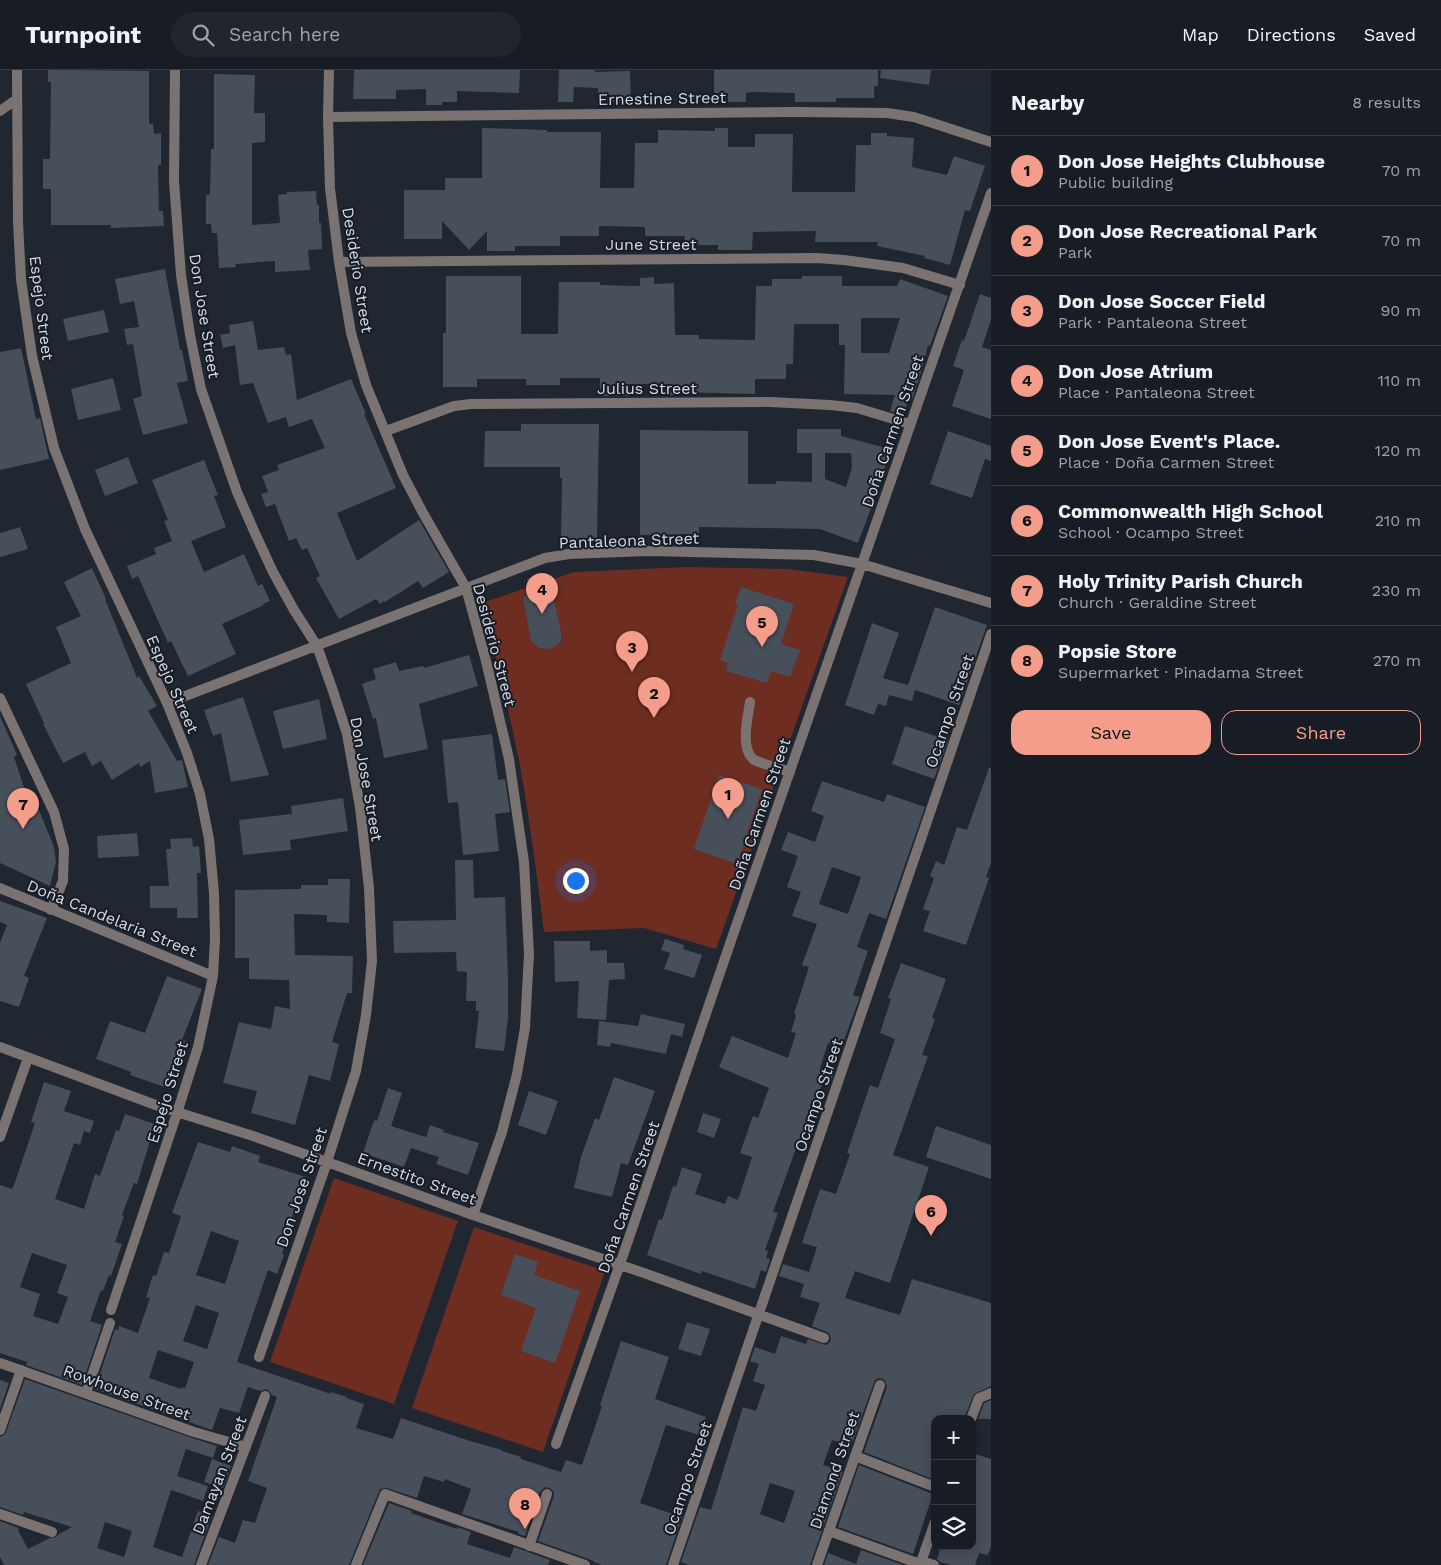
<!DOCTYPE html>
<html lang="en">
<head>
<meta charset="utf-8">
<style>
  body { margin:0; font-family:"Work Sans",sans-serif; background:#21262d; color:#f1f3f6 }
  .controls { position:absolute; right:15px; bottom:15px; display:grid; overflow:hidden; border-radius:10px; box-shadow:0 2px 12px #0003 }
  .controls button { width:45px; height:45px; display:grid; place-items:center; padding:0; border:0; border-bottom:1px solid #363b42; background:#181d25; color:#f1f3f6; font:25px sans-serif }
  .you { position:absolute; left:575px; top:810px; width:18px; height:18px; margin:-12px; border:4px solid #fff; border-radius:50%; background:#1a73e8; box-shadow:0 0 0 8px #1a73e833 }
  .badge { display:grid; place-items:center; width:32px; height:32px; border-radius:50%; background:#f49d8b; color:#111; font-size:16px; font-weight:700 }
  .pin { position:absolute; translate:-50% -41px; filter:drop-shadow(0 1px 2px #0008) }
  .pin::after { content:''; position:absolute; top:26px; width:18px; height:15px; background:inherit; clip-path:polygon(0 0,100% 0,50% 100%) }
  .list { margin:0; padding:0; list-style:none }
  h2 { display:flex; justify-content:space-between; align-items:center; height:65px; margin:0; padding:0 20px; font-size:21px }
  h2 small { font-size:16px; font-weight:400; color:#9fa2a7 }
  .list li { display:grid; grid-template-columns:32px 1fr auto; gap:15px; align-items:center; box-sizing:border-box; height:70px; padding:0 20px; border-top:1px solid #363b42 }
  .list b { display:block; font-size:19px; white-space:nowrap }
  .list p { margin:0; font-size:16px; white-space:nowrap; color:#9fa2a7 }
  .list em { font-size:16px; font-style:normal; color:#9fa2a7 }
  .actions { display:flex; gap:10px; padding:15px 20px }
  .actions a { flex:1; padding:11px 0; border:1px solid #f49d8b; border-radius:15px; text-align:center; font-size:18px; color:#f49d8b }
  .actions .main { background:#f49d8b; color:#111 }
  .icon { flex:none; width:28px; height:28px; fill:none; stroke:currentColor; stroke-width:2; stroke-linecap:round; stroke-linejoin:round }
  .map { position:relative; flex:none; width:991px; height:1495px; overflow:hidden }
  header { display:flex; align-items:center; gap:30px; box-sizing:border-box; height:70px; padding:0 25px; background:#181d25; border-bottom:1px solid #363b42 }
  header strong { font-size:24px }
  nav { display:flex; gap:28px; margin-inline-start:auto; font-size:18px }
  .search { width:350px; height:45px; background:#21262d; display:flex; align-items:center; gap:12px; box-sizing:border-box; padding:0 18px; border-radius:28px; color:#9fa2a7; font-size:19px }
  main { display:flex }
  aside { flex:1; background:#181d25 }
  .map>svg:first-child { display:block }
</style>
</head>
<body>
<header>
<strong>Turnpoint</strong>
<div class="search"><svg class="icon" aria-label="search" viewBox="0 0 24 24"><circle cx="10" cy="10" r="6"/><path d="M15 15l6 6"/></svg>Search here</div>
<nav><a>Map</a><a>Directions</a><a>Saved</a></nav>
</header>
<main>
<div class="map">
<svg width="991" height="1495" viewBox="0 0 991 1495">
  <rect width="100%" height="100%" fill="#202731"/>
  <!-- green -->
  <path fill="#6e2d21" d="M687,497L788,499L848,507L716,879L644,858L544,862C537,807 530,751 520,696C509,641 496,587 482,533L574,502Z
    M334,1108L458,1151L394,1334L270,1292Z
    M474,1157L605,1201L543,1382L412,1338Z"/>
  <!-- building -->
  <path fill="#474f5a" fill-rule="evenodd" d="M48,0L149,1V54H153L154,64L161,63V95H158L159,141H163L164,156L111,158V155H51V119H43V89H50L51,12H48Z
    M354,0H520L519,23L457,21V32H442V35H426V19L396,20V29H353Z
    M559,0H595V2L630,1L631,32L598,31V18L574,17L573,32H558Z
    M714,0H878V16H874V28H836V32H795V23L752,22L746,23V32H728V23H714Z
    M881,0H931L929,15L880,8Z
    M214,4L255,5L254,43H265V72L252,73V155L280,153L278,125L287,124V122L316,121L317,135H319V153H321L322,179L308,180L310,200L275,202V191L235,194L236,197L219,198L217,163H212L211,154H206V125L210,124L211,79H214Z
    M482,58L547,60V62H601L600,118H634L635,73H658V60L715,61V58H728V77H755V64H793L792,122H855L856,75H871V63H887V66L914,68L912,97L947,105L954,86L985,96L970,141L965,140L950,195L924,188L925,186L877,176L878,172H815L816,161L753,162L752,180H718V175H684L685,166H645V157L599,156V166H560V176H515V181H487V161L469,180L442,151V169H404V120H445V108H482Z
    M165,199L180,280H182L188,311L177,313L188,353L143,365L133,329L142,326L133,274L127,275L124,259L139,257L134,231L120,234L115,209Z
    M446,206H521V264H558L559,212H600V215L640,216V208L654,207V214L674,213L675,265H699V269L755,270L756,216H772V209H802V206H842V216H897L900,209L948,226L930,276L928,275L922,299L912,330L909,329L903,345L890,341L895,325L844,324L845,275H839V254H794L793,294H786V309H755V324L677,322V325H665V314H629V326H600V308H560V315H526V309H477V317H443V263H446ZM861,248H900L889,283H861Z
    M980,224L991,228V250L982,277L991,280V349L952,336L964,300L953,296L962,270L964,271Z
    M104,240L109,262L68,271L63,249Z
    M253,251L258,280L284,277L286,285L291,284L297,330L351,309L366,344H364L396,418L337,443L357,491L419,450L449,502L423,518L418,511L385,532L384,531L380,534L376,529L339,549L316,508L320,506L307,478L302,480L296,468L289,471L275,434L266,437L261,424L268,422L262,406L279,400L277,395L325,378L312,349L289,357L286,347L268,353L253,313L240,315L235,275L223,278L220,265L230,263L229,255Z
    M21,278L36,349L40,348L49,389L0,400V282Z
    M113,308L121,340L78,350L71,319Z
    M521,354H599L597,469H561L562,408H560V397H484L485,361H521Z
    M797,359H841V366L890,379L878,422H877L858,473L820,459L699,457V464L640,465V360L748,361V414H776V411L812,412V383H797ZM825,383H851L852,397L846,417L825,409Z
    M948,361L991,376V391L985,389L972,428L930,414Z
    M128,387L138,413L105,426L95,400Z
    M204,390L218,425L214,426L226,457L191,471L204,502L244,484L258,516L262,514L270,531L263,534L264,535L222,554L236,584L188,606L171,571L168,573L138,506L132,509L127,496L156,484L154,478L172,471L164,451L168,450L152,410Z
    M20,457L28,479L0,487V463Z
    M92,498L106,529H105L137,608L139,606L157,636L148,641L177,691L182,690L188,717L155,723L150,691L140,697L139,693L112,710L101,691L92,696L85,682L63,693L43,654L44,653L26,614L71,593L56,557L81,546L64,512Z
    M540,505L543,522L552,520L561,562V572L551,579L539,578L531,571L523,527L531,524L527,509Z
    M741,517L794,534L781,574L800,580L790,607L771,601L767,613L726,601L728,593L720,590L738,535L735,534Z
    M935,537L987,555L959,635L915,620L912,631L889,625L886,636L878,634L874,645L845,635L872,553L899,563L883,608L908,615Z
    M469,585L478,616L419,634L428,679L384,688L376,648L373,649L362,614L376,609L373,599L396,592L399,601L423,596L424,598Z
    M243,627L269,705L231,712L221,663L213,666L204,640Z
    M319,629L327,669L283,679L273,641Z
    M0,646L17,685L14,687L29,732L35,730L54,777L56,792L50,816L0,793Z
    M905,656L948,670L934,709L892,694Z
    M492,664L498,710L505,709L510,742L495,744L499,781L463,785L458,732L448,733L442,670Z
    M989,698H991V793L986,807L989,808L966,875L923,861L930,841L923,839L934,808L930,806L936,791L944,795L957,757L967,760Z
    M719,705L762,719L737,794L694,779Z
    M822,711L884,732L887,724L925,737L886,849L869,843L857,877L868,881L853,925L860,927L841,978L828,973L820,998L834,1002L829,1016L822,1014L804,1062H802L773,1142L778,1143L765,1180L768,1181L766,1188L770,1189L766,1202L761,1200L755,1219L702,1201L701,1204L647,1185L659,1149L662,1150L673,1116L676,1117L682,1097L702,1104L695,1124L725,1134L728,1126L738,1130L752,1087L740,1083L753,1046L758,1048L769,1018L719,997L732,966L788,988L796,963L791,962L796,945L794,944L809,897L802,895L817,854L792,846L801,822L787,817L798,786L781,780L788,762L815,772L824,746L811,741ZM832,797L861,807L848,844L819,834Z
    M343,728L348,761L290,770L291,780L243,785L239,750L292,744L291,736Z
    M137,763L139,786L98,788L97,766Z
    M192,768L193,777L199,776L201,803H197L198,848H177V838H150V816H169L166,779H171L170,769Z
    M455,790H473L474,828L505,827L508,909V948L504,981L475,978L479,941H476V931H466L467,902L457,901L456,882L394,883L393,851L456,850Z
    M328,809H350L349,853L327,852V845L294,844L295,885L353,886L352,923H347L332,972L339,974L330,1011L309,1005L295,1055L251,1043L257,1021L223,1013L239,952L271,959L275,936L290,939L289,910L249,909V888H235V820L301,819V815H328Z
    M0,831L47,848L24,906L29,908L19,937L0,931V873L7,855L0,852Z
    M665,869L684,875L683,879L702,885L694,908L664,899L670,883L661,880Z
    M554,871H590V881L607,880V893H624L625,909L609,910L606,950L577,948L579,911L555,912Z
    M901,893L946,909L932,948L935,949L922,985L928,986L893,1085L929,1097L890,1213L855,1201L845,1228L900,1245L912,1209L991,1233V1316L974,1324L964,1349H935V1366L930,1379L935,1381V1410L864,1382L887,1317L885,1311L883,1309L879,1308L875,1310L851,1376L832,1370L823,1395L843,1401L810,1495H689L681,1492L700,1437L711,1440L743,1337L756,1341L765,1315L753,1311L759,1294L750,1291L755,1277L775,1284L781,1266L806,1274L808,1269L825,1275L828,1274L831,1270L829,1263L812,1256L820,1233L800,1227L804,1214L779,1206L783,1194L809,1202L817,1177L802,1173L820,1119L836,1124L850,1084L847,1083L870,1015L878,1018L895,969L880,963L891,929L888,928ZM770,1413L795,1421L784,1453L760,1444Z
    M167,906L202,919L182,970L186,971L170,1019L130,1005L131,1002L96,989L110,951L145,963Z
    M641,944L685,954L682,967L671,964L666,984L611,973L610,977L597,975L599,951L638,956Z
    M614,1007L655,1021L628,1095L621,1093L612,1127L574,1118L581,1087L595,1048L599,1050Z
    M44,1012L71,1021L64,1041L94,1051L90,1063L84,1061L80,1075L74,1073L55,1129L84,1139L95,1104L100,1106L116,1060L119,1061L125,1044L155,1054L137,1114L134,1113L122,1145L124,1146L115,1172L122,1174L111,1206L109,1205L103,1221L101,1220L90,1251L102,1255L82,1315L26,1295L27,1292L0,1283V1115L12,1119L14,1115L35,1053L31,1052ZM32,1183L67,1195L57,1223L68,1227L58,1254L33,1246L40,1224L20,1217Z
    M388,1018L402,1023L391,1056L426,1067L430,1055L444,1060L443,1062L479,1073L468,1105L436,1094L439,1087L411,1078L404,1097L363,1083L374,1050L377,1051Z
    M529,1021L558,1031L546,1065L518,1055Z
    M703,1043L721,1049L714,1068L697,1062Z
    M936,1056L991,1075V1109L926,1087Z
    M198,1072L230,1082L232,1076L260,1086L258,1092L306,1107L292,1147H294L282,1184L284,1185L277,1204L268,1200L237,1292L331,1324V1322L347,1327L346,1328L364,1334L356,1358L393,1369L401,1348L470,1371L502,1380V1381L521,1387V1389L561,1402L566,1390L582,1395L602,1336L600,1335L621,1271L669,1287L655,1329L706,1347L699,1365L666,1355L640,1433L682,1447L666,1495H602L594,1492V1491L538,1471L554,1426V1422L550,1418L545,1417L540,1422L525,1466L518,1464L519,1462L462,1444L471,1419L445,1409L444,1412L424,1406L417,1428L387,1418L380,1419L349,1495H208L219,1467L235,1473L243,1450L255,1453L267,1418L248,1411L277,1327L272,1325L267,1319L260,1321L248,1317L239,1343L220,1338L212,1360L95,1319L115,1259L118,1260L119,1256L138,1263L150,1228L146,1227L153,1205L156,1206L164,1182L169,1183L181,1146L172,1143ZM211,1161L239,1171L225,1214L196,1205ZM196,1235L219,1243L207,1279L183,1271ZM158,1280L194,1292L185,1318L181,1317V1319L149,1308Z
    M515,1184L538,1192L534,1205L580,1221L555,1293L521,1281L536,1238L501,1225Z
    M687,1252L710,1259L701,1286L678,1279Z
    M25,1309L192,1368L217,1376L213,1388L186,1379L177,1406L208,1416L203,1431L171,1420L153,1477L182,1487L198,1441L212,1446L194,1495H4L0,1487V1451L19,1458L18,1460L28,1479L50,1468L56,1467L59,1464L72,1457L24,1442L23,1445L0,1437V1367L4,1365L6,1362ZM105,1452L132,1461L124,1487L97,1478Z
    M0,1310L9,1313L0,1339Z
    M991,1330V1349H978L984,1333Z
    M972,1383L991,1389V1476L988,1485L979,1483L975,1495H951L940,1492L937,1489L941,1476H972Z
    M212,1389L231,1396L223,1418L204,1412Z
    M859,1395L933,1424L913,1484L838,1457Z
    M389,1433L412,1441L411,1443L457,1459V1457L471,1462L467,1474L510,1488L514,1477L550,1490L548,1495H363Z
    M861,1480L903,1495H824L828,1483L856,1494Z"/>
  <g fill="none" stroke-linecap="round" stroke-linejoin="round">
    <!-- lane -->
    <path stroke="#7b7372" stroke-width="10" d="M750,632C748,646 740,678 753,689C758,693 782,699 790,702
      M0,1360L21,1300
      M855,1386L935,1417
      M0,1444L52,1462
      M829,1461L920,1494
      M921,1491L934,1495"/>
    <!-- street -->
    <path stroke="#7b7372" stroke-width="10" d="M17,0L18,152L21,209L32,286L54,378L85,459L167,633L187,683L200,724L209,769L214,823L215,869L213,906L198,977L177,1043L111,1240
      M175,0L174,111L181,205L190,265L201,319L237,422L254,461L273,502L294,540L317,576L333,621L347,664L360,737L369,818L372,891L366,945L356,1001L327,1092L259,1287
      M329,0L328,47L330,118L339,192L351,263L366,315L403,405L423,443L466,518L486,591L509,689L524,792L529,884L525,958L517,1004L502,1062L473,1145
      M0,41L17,29
      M328,47L797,42L887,43L914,47L991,72
      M339,192L817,188L844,190L903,198L960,215
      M386,361L454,336L471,334L770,332L830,335L857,338L910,354
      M0,628L54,742L64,779L63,811L51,840
      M167,633L545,488L569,484L649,481L814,485L862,494L991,533
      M0,818L213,906
      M0,977L161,1037L253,1066L341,1097L473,1145L644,1203L824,1268
      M0,1067L28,988
      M0,1293L194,1362L246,1377
      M86,1323L110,1253
      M971,1349L979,1328L991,1323
      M556,1374L620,1194L734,862L991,123
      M529,1476L547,1424
      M201,1495L265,1326
      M356,1495L385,1424L585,1495
      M673,1495L991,564
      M817,1495L880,1315
      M920,1495L935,1452"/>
  </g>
  <g text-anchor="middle" stroke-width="4" stroke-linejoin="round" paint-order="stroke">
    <!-- street labels -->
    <g font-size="16" fill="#d6dbe2" stroke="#171d27">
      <text transform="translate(662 28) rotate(-1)" y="6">Ernestine Street</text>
      <text x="651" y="180">June Street</text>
      <text transform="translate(358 200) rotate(81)" y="6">Desiderio Street</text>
      <text transform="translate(42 238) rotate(83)" y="6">Espejo Street</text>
      <text transform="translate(205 246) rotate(81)" y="6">Don Jose Street</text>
      <text x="647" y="324">Julius Street</text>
      <text transform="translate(892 361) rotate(-71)" y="6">Doña Carmen Street</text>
      <text transform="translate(629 470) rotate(-2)" y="6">Pantaleona Street</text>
      <text transform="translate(495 575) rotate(75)" y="6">Desiderio Street</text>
      <text transform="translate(173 614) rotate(66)" y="6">Espejo Street</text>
      <text transform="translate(949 641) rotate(-71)" y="6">Ocampo Street</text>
      <text transform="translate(367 709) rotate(80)" y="6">Don Jose Street</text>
      <text transform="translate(759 744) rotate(-71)" y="6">Doña Carmen Street</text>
      <text transform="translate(112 848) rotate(22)" y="6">Doña Candelaria Street</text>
      <text transform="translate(167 1022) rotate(-73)" y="6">Espejo Street</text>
      <text transform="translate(818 1025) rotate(-71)" y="6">Ocampo Street</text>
      <text transform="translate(417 1108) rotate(20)" y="6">Ernestito Street</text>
      <text transform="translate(301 1117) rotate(-71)" y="6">Don Jose Street</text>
      <text transform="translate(628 1127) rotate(-71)" y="6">Doña Carmen Street</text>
      <text transform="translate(127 1322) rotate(20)" y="6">Rowhouse Street</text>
      <text transform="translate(834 1400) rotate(-71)" y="6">Diamond Street</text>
      <text transform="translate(219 1405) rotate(-69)" y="6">Damayan Street</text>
      <text transform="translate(687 1408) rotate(-71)" y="6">Ocampo Street</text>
    </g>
  </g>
</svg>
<div class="controls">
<button>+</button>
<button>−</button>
<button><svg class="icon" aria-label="layers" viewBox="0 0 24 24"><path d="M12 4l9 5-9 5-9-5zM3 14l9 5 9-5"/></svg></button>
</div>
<div class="you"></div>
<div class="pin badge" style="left:728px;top:749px">1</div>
<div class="pin badge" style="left:654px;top:648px">2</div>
<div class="pin badge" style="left:632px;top:602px">3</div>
<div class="pin badge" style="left:542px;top:544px">4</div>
<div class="pin badge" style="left:762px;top:577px">5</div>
<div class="pin badge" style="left:931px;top:1166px">6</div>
<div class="pin badge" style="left:23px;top:759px">7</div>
<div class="pin badge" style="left:525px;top:1459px">8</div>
</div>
<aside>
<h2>Nearby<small>8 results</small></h2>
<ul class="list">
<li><span class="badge">1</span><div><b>Don Jose Heights Clubhouse</b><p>Public building</p></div><em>70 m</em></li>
<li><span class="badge">2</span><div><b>Don Jose Recreational Park</b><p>Park</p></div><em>70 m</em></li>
<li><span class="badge">3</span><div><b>Don Jose Soccer Field</b><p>Park · Pantaleona Street</p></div><em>90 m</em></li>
<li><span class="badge">4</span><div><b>Don Jose Atrium</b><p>Place · Pantaleona Street</p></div><em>110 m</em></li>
<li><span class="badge">5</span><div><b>Don Jose Event's Place.</b><p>Place · Doña Carmen Street</p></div><em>120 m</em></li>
<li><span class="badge">6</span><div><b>Commonwealth High School</b><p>School · Ocampo Street</p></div><em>210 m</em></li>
<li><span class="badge">7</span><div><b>Holy Trinity Parish Church</b><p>Church · Geraldine Street</p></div><em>230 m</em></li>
<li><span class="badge">8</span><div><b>Popsie Store</b><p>Supermarket · Pinadama Street</p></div><em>270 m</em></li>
</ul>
<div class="actions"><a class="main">Save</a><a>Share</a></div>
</aside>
</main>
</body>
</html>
